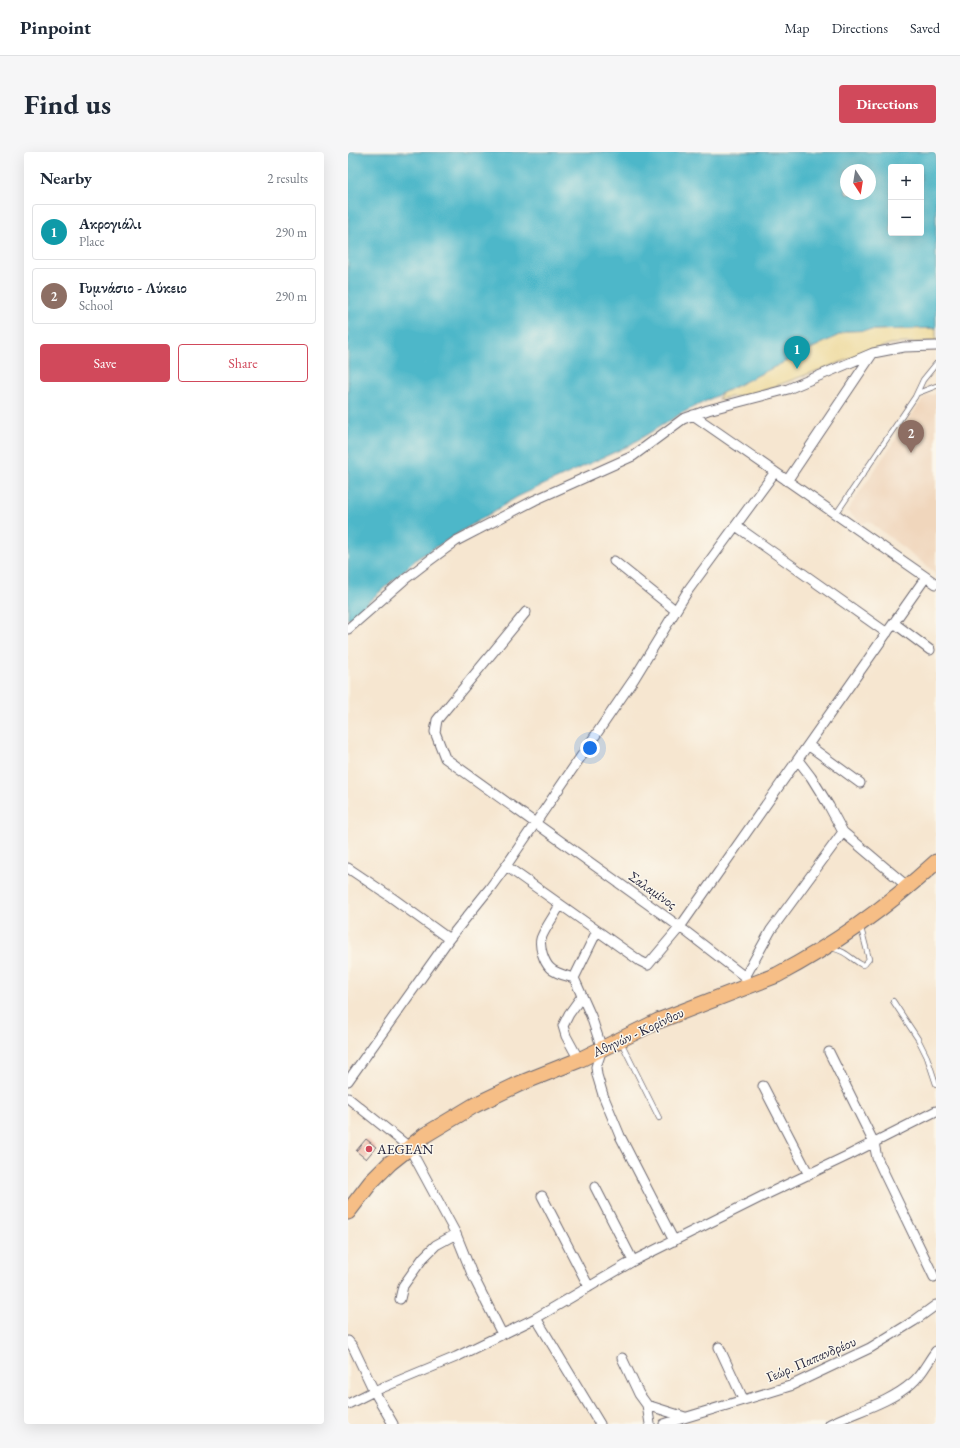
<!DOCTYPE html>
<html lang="en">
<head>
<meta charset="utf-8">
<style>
  body { margin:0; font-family:"EB Garamond",serif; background:#f6f6f7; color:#1f2937 }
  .controls { position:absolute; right:12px; top:12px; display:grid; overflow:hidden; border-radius:4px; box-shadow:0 4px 16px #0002 }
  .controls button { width:36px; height:36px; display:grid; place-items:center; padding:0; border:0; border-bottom:1px solid #e0e1e3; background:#fff; color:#1f2937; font:20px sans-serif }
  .compass { position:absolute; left:492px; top:12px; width:36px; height:36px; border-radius:50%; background:#fff; box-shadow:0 4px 16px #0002; rotate:168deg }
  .you { position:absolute; left:242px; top:596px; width:14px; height:14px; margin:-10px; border:3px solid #fff; border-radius:50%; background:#1a73e8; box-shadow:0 0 0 6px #1a73e833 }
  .badge { display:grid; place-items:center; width:26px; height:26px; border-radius:50%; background:#d1495b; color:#fff; font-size:13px; font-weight:700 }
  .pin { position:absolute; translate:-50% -33px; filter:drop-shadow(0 1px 2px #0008) }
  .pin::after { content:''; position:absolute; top:21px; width:14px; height:12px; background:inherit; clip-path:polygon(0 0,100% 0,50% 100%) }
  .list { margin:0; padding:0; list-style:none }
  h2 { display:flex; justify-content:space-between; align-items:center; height:52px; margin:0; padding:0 16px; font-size:17px }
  h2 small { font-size:13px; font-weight:400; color:#747a83 }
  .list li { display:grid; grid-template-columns:26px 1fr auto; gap:12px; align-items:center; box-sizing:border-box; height:56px; margin:0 8px 8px; padding:0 8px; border:1px solid #e0e1e3; border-radius:4px }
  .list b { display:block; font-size:15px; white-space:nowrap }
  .list p { margin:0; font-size:13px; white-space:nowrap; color:#747a83 }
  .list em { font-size:13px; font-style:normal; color:#747a83 }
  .actions { display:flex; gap:8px; padding:12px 16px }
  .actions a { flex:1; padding:9px 0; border:1px solid #d1495b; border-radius:4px; text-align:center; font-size:14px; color:#d1495b }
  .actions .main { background:#d1495b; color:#fff }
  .map { position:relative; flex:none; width:588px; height:1272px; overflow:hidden; border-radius:4px }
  header { display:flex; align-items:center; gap:24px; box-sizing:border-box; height:56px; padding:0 20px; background:#fff; border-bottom:1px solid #e0e1e3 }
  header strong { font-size:19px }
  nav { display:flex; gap:22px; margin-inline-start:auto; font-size:14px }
  .intro { display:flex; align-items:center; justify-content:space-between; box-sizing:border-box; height:96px; padding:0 24px }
  h1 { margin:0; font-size:28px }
  .button { padding:10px 18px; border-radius:4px; background:#d1495b; color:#fff; font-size:14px; font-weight:700 }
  main { display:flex; gap:24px; padding:0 24px }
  aside { flex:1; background:#fff; border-radius:4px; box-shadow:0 4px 16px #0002 }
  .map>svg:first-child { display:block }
</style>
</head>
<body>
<header>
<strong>Pinpoint</strong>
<nav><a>Map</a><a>Directions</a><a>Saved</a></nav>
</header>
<div class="intro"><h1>Find us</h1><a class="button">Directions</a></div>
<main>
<aside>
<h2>Nearby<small>2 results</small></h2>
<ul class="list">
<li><span class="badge" style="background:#0f9aa8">1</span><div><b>Ακρογιάλι</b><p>Place</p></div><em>290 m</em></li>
<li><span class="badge" style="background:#8d6e63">2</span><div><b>Γυμνάσιο - Λύκειο</b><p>School</p></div><em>290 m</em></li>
</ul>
<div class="actions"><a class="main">Save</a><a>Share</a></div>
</aside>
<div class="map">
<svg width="588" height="1272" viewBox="0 0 588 1272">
  <rect width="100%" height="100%" fill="#fbf7ec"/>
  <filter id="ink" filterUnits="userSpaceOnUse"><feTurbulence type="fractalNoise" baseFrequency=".025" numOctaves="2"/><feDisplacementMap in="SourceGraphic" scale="8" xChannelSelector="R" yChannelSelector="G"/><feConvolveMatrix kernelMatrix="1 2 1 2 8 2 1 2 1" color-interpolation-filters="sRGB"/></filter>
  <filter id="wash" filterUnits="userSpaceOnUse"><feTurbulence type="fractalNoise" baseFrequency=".012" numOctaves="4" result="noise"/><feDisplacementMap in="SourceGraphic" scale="16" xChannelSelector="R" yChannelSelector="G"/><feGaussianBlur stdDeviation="0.9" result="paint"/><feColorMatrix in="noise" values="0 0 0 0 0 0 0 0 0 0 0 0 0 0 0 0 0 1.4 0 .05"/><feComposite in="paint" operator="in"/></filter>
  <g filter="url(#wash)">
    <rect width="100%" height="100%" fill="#f6e6d0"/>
    <!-- built -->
    <path fill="#f0d6bc" d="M588,242V421L521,369L514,372L499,359L577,244Z"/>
    <!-- sand -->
    <path fill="#eeda9e" stroke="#887e6c" d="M588,176V189L542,192L406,242L370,247L374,241L499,179Z"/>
    <!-- water -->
    <path fill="#4db7c9" stroke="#386c82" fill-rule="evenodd" d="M0,0H588V176L499,179L374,241L334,261L280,294L169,345L70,406L0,468ZM543,15H573V81H543ZM498,18H522V42H498Z"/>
    <g id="blocks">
      <!-- building -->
      <path fill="#eba895" d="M18,987L28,995L18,1007L8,999Z"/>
    </g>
  </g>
  <g filter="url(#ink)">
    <use href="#blocks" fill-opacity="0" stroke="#6c676f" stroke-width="1"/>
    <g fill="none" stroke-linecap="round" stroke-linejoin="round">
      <!-- service casing -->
      <g stroke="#6c676f" stroke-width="6">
        <path id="service" d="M570,241L588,234
          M488,362L567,245L575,228L588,212
          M483,796C498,799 502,806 514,813L517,812L521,807L513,776
          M545,849L570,887L579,905L588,932
          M273,890L311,966"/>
      </g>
      <!-- minor casing -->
      <g stroke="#6c676f" stroke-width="11">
        <path id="minor" d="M345,263L588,432
          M439,329L525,201
          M388,374L539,481
          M266,409L327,458
          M178,460L89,568L87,580L97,606L332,775L397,825L404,833
          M546,471L582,498
          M0,477L56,428L78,411L108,389L187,348L285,304L335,267L360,258L440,237L525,201L556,195L588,194
          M460,593L512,631
          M450,608L463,625L481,654L495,680L560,735
          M158,714L292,809L300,813L332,775L578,425
          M0,716L43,745L101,787
          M212,753C208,761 195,779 193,787C191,795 196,810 202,816C208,822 219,824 226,826
          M249,779L226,826L243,864L254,897L248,915L249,923L255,943L272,984L326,1089
          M397,825L423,778L495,680
          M481,900L526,991L529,1006L535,1019L586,1125
          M231,908L218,884L215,874L221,862L234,844
          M0,929L101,787L142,736L158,714L286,527L341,437L427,320
          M415,934L461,1023
          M0,946L61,995L108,1082L124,1122L154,1182
          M247,1035L285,1109
          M194,1044L241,1135
          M52,1147L55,1134L75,1106L88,1093L108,1082
          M188,1166L252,1272
          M0,1189L5,1195L26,1239L45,1272
          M371,1195L395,1247
          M274,1206L291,1242L299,1253L302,1272
          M0,1252L26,1239L108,1205L188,1166L285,1109L415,1044L499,1004L588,959
          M299,1253L337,1265
          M316,1272L442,1234L522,1196L566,1169L588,1153
          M482,1272C509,1259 541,1251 564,1231C574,1223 580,1209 588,1199"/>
      </g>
      <!-- primary casing -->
      <g stroke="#6c676f" stroke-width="17">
        <path id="primary" d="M0,1060L23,1030L42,1011L77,983L127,953L171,932L231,908L310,869L429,823C488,792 539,755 588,710"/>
      </g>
      <!-- service -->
      <use href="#service" stroke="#fff" stroke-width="4.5"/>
      <!-- minor -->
      <use href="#minor" stroke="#fff" stroke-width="9"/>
      <!-- primary -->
      <use href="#primary" stroke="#f6be86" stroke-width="15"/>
    </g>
  </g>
  <!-- markers -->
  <circle fill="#d1495b" stroke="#fbf7ec" stroke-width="1.5" cx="21" cy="997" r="4"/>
  <g text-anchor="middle" stroke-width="3" stroke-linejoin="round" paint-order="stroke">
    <!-- street labels -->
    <g font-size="14" fill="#22223b" stroke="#fbf7ec">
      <text transform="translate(305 738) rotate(35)" y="5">Σαλαμίνος</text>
      <text transform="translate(290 880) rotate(-25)" y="5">Αθηνών - Κορίνθου</text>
      <text transform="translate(463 1207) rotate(-23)" y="5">Γεώρ. Παπανδρέου</text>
    </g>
    <!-- poi labels -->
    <g font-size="14" fill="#22223b" stroke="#fbf7ec" text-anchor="start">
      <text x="29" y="1002">AEGEAN</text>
    </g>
  </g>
</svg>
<div class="controls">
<button>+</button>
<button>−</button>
</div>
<svg class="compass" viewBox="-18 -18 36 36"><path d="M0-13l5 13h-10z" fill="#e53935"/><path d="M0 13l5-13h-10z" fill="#747a83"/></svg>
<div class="you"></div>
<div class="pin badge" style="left:449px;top:217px;background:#0f9aa8">1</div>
<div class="pin badge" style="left:563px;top:301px;background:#8d6e63">2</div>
</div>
</main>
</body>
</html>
